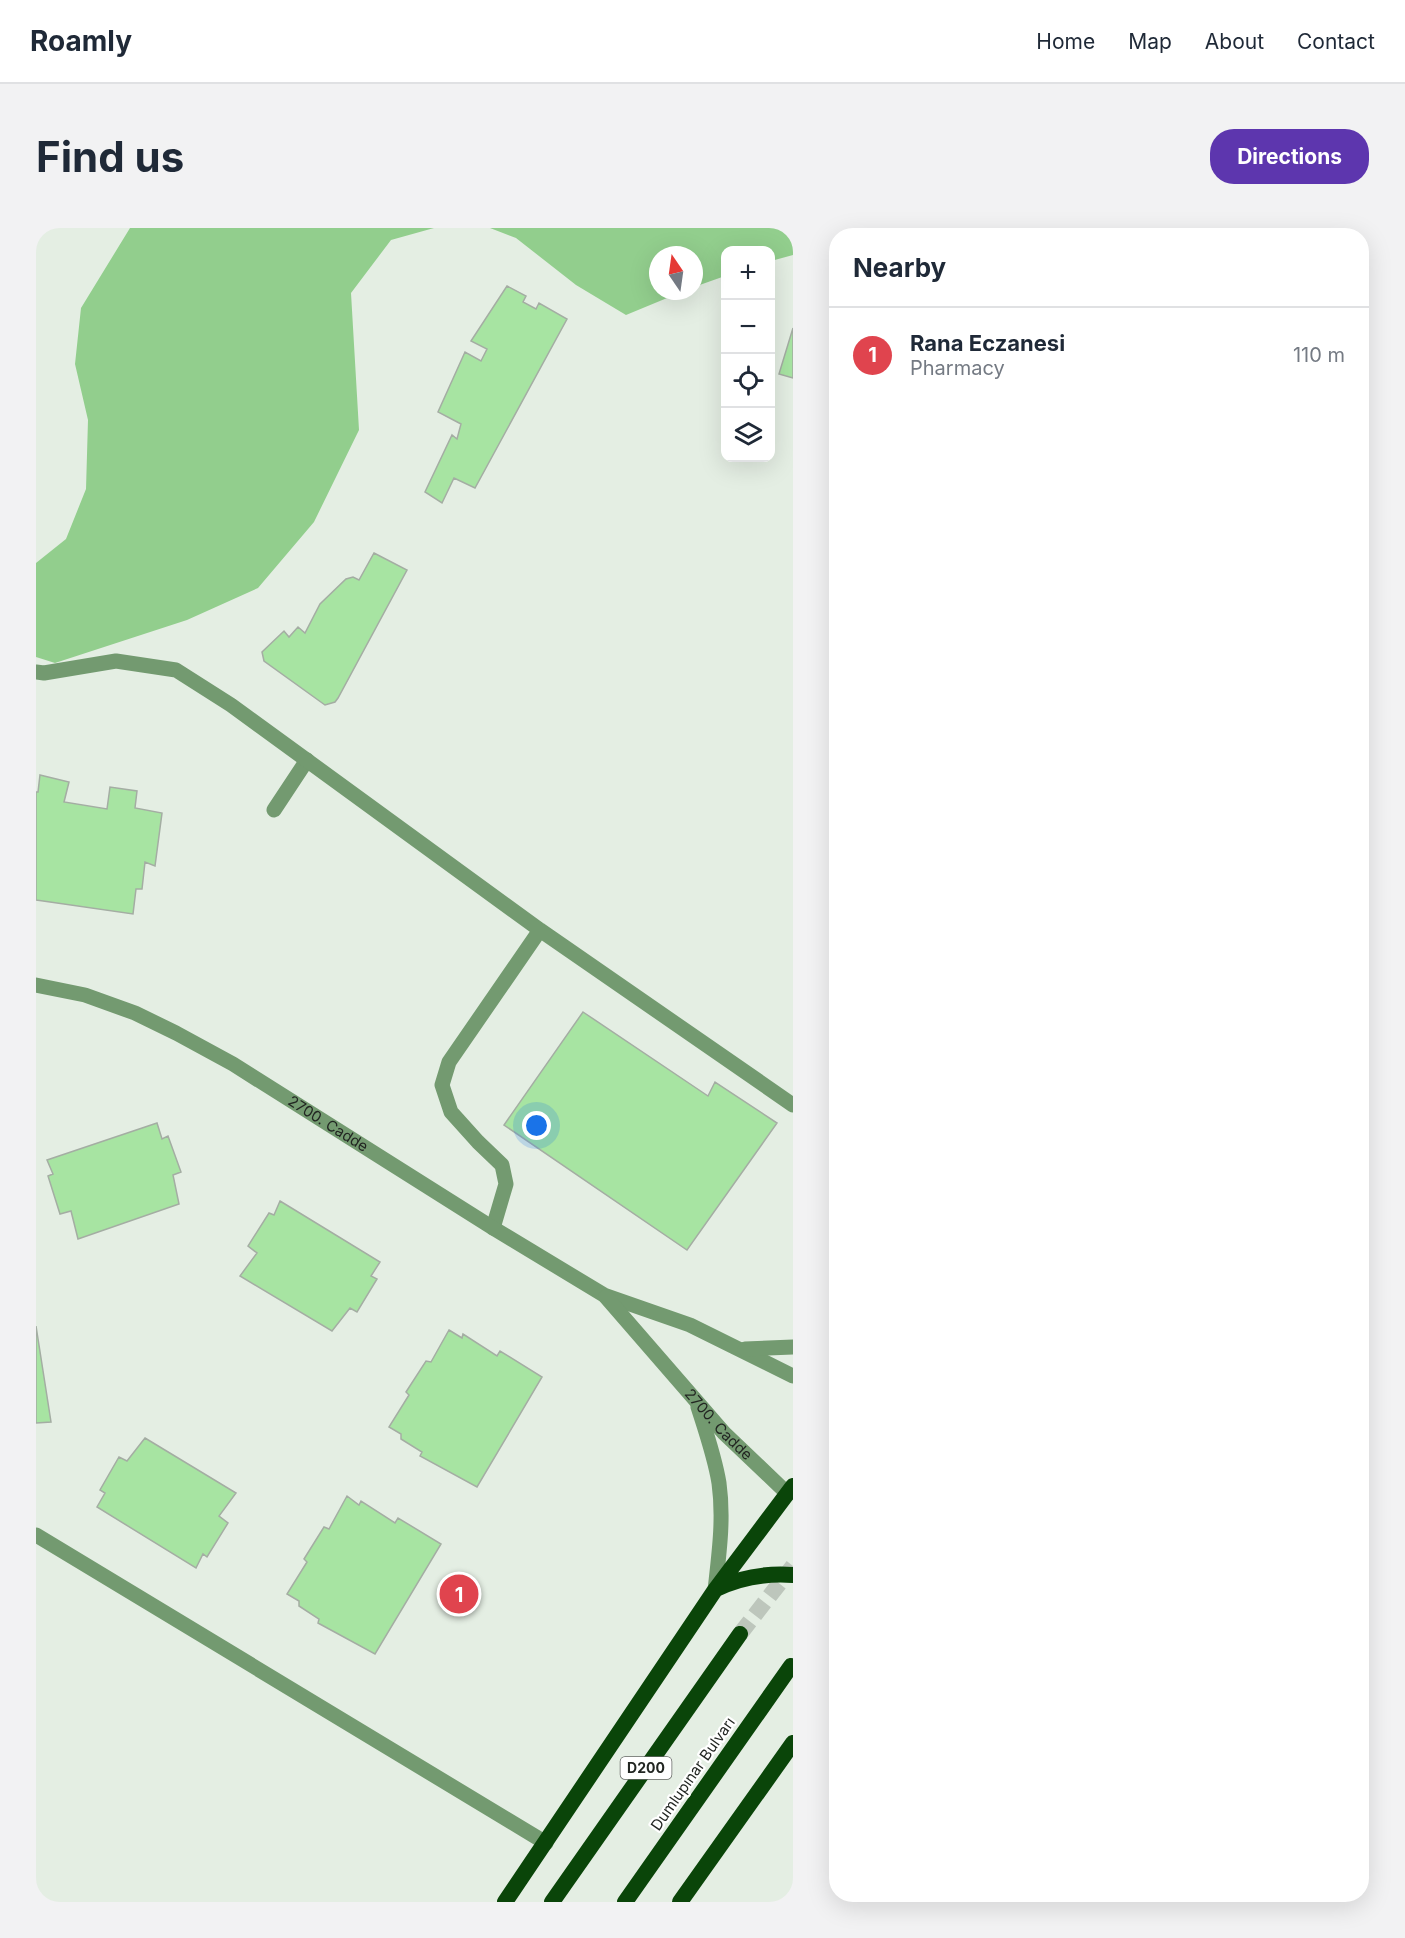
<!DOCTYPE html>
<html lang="en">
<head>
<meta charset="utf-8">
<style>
  body { margin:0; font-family:Inter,sans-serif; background:#f2f2f3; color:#1f2937 }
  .controls { position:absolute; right:18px; top:18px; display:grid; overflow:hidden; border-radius:12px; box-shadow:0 6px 24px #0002 }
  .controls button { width:54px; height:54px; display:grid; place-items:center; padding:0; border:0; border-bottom:2px solid #e0e1e3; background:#fff; color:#1f2937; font:30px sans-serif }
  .compass { position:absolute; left:613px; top:18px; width:54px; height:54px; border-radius:50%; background:#fff; box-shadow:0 6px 24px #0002; rotate:347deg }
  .you { position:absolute; left:501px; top:898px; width:21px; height:21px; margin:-15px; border:4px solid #fff; border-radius:50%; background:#1a73e8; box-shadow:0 0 0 9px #1a73e833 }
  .badge { display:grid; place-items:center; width:39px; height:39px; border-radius:50%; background:#5d36ae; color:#fff; font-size:20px; font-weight:700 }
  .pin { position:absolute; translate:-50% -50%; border:3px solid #fff; box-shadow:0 2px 6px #0006 }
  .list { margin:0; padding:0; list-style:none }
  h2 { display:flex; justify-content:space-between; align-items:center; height:78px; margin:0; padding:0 24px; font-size:26px }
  h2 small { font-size:20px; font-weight:400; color:#747a83 }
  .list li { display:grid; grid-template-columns:39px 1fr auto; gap:18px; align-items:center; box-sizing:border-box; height:96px; padding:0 24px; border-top:2px solid #e0e1e3 }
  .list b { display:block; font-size:22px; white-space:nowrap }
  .list p { margin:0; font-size:20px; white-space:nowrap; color:#747a83 }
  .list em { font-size:20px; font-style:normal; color:#747a83 }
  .icon { flex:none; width:33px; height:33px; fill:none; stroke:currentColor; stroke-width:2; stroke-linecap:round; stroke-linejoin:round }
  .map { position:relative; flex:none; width:757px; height:1674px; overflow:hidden; border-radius:24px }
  header { display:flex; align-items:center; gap:36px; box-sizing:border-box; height:84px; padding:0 30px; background:#fff; border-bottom:2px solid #e0e1e3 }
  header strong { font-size:28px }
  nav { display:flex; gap:33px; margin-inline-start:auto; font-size:21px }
  .intro { display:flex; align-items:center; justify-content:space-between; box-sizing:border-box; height:144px; padding:0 36px }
  h1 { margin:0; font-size:42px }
  .button { padding:15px 27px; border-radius:24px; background:#5d36ae; color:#fff; font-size:21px; font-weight:700 }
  main { display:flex; gap:36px; padding:0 36px }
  aside { flex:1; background:#fff; border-radius:24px; box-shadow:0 6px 24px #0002 }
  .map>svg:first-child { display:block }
</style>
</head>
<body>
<header>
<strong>Roamly</strong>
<nav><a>Home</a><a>Map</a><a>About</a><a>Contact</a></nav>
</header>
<div class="intro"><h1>Find us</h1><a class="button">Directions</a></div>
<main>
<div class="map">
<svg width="757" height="1674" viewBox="0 0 757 1674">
  <rect width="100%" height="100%" fill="#e4eee3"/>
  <!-- forest -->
  <path fill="#92ce8d" d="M94,0H398L355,12L315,65L323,202L278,294L222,360L151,392L19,435L0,429V335L30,311L50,261L52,192L39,136L45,80Z
    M454,0H757V27L735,33L734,22H690L689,48L658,59V27H622V63H648L590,87L540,57L480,10Z"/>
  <!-- building -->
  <path fill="#a7e4a2" stroke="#a4ada3" stroke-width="1.5" d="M471,58L490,68L487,74L500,81L503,75L531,91L439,260L418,250L406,275L389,264L416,207L421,211L425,196L402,184L429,124L445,133L451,121L435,113Z
    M757,100V150L743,146Z
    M338,325L371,342L302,470L299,474L289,477L228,433L226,424L248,403L253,409L262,399L269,405L284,376L310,351L317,349L323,352Z
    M4,547L33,554L28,574L71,581L74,559L101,563L99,580L126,585L119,638L109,634L106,661H100L97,686L0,672V564H2Z
    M547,784L672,868L679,854L741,895L651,1022L468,897Z
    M121,895L126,911L132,908L145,944L137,947L143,976L42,1011L35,983L24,986L12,948L17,946L11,932Z
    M244,973L344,1034L335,1048L341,1051L321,1084L314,1080L296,1103L204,1048L221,1025L212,1018L233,985L238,987Z
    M0,1098L15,1194L0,1195Z
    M413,1102L426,1110L427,1106L461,1128L464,1123L506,1149L441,1259L384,1228L386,1224L365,1211V1206L353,1199L373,1167L370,1164L390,1133L395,1134Z
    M109,1210L200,1265L183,1288L192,1295L171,1329L167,1326L160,1340L61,1279L69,1265L64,1262L83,1229L91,1233Z
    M311,1268L323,1277L325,1273L359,1295L362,1290L405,1316L339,1426L282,1395L283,1391L263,1378V1373L251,1366L271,1334L268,1331L288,1299L293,1301Z"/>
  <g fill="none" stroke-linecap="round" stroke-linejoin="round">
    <!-- trunk-tunnel -->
    <path stroke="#bdc6bc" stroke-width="16" stroke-dasharray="16 8" stroke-linecap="butt" d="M704,1406L757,1338"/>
    <!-- service -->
    <path stroke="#739a70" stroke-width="15" d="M238,582L271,532"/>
    <!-- minor -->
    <path stroke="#739a70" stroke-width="15" d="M0,444L8,445L80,433L140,442L195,477L504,702L757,877
      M457,1000L470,956L466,937L442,914L415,884L406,857L413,834L504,702
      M0,1307L510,1615"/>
    <!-- tertiary -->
    <g stroke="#739a70" stroke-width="15">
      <path id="s1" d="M0,757L49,767L99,785L140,805L197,836L457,1000L568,1067L654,1097L757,1148"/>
      <path id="s2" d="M570,1069L688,1205L752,1266"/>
      <path d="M709,1121L757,1119"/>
      <path d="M662,1179C670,1204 679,1230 683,1255C688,1291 683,1326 679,1362"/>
    </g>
    <!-- trunk -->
    <path stroke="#0a4509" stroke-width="16" d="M680,1361C705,1349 729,1345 757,1347
      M469,1674L679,1362L757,1258
      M516,1674L704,1406
      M589,1674L755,1438
      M644,1674L757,1515"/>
  </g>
  <g text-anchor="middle" stroke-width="4.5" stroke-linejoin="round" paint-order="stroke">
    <!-- shield labels -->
    <rect fill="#fff" stroke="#646764" stroke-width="1.5" x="584.5" y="1529" width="51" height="22" rx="4.5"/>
    <g font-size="14" font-weight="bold" fill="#222622">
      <text x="610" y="1545">D200</text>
    </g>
    <!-- street labels -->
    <g font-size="15" fill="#222622" stroke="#fff">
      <text dy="5" stroke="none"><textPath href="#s1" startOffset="326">2700. Cadde</textPath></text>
      <text dy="5" stroke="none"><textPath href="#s2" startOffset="170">2700. Cadde</textPath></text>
      <text transform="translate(657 1546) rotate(-55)" y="5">Dumlupınar Bulvarı</text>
    </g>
  </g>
</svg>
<div class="controls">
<button>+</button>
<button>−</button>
<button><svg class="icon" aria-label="locate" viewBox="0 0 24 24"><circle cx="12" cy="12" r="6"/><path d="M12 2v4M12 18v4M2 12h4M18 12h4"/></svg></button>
<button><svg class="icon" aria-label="layers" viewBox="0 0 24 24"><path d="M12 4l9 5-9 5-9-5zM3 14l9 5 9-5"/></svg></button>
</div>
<svg class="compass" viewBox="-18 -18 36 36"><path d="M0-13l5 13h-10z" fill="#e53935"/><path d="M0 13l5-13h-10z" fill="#747a83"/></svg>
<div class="you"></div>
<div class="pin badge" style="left:423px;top:1366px;background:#e0444e">1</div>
</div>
<aside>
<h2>Nearby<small></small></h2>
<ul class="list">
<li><span class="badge" style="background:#e0444e">1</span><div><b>Rana Eczanesi</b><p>Pharmacy</p></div><em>110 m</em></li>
</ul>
</aside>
</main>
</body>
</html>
